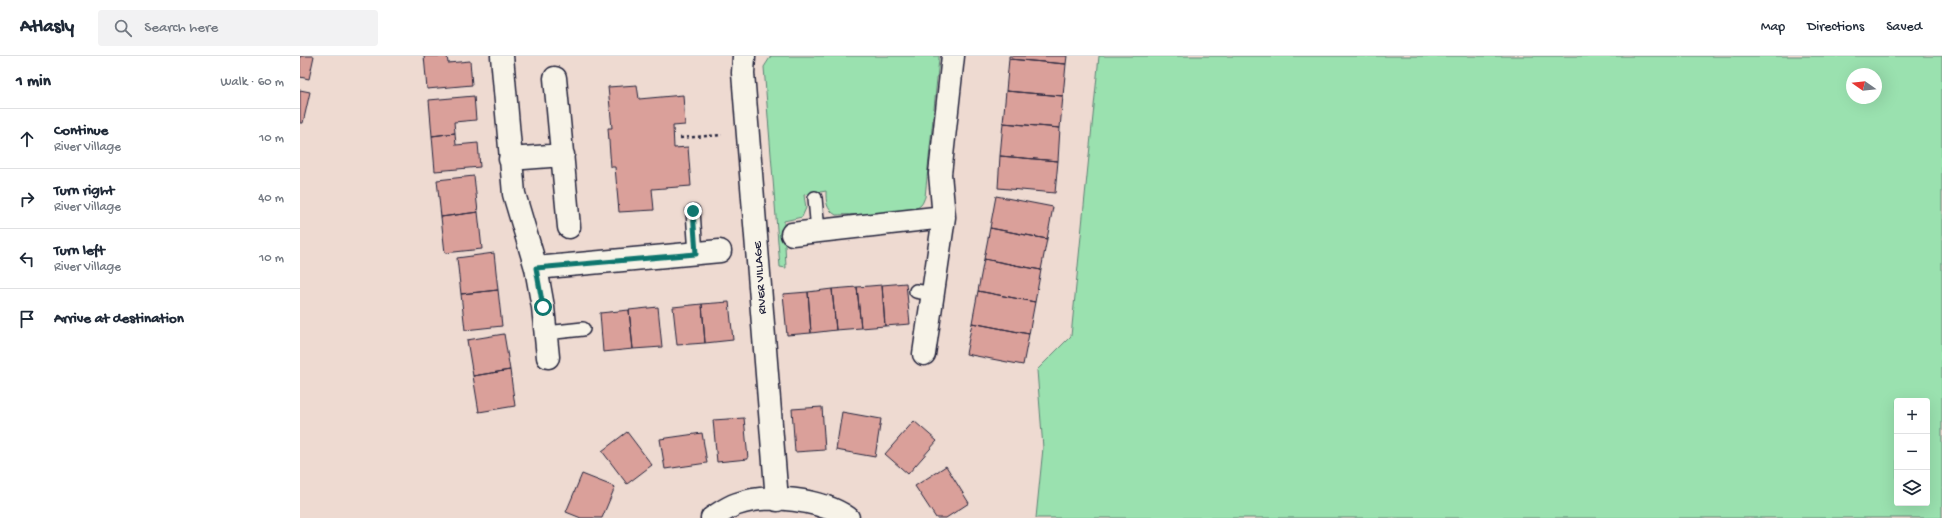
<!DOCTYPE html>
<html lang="en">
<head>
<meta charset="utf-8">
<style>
  body { margin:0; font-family:"Gochi Hand",sans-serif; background:#f2f2f3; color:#1f2937 }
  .controls { position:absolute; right:12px; bottom:12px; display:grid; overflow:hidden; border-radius:4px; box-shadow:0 4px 16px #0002 }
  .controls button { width:36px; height:36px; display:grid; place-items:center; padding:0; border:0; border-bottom:1px solid #e0e1e3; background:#fff; color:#1f2937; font:20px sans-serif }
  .compass { position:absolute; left:1546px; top:12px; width:36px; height:36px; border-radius:50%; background:#fff; box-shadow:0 4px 16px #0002; rotate:284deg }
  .stop { position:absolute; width:12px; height:12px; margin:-9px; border:3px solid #0f766e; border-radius:50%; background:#fff }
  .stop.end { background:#0f766e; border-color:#fff; box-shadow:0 1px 4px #0008 }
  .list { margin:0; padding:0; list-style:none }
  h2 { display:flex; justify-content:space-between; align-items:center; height:52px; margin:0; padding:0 16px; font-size:17px }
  h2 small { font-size:13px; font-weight:400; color:#747a83 }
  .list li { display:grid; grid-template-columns:26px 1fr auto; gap:12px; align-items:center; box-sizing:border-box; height:60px; padding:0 16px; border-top:1px solid #e0e1e3 }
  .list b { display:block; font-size:15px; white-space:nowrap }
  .list p { margin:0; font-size:13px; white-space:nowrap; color:#747a83 }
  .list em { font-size:13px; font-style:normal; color:#747a83 }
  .icon { flex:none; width:22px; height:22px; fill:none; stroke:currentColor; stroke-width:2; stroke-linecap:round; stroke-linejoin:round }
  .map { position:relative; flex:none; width:1642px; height:462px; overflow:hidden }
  header { display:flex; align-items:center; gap:24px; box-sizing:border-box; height:56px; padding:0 20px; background:#fff; border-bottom:1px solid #e0e1e3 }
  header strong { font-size:19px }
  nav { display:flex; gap:22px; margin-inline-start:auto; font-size:14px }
  .search { width:280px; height:36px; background:#f2f2f3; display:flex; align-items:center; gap:10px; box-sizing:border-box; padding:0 14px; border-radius:4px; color:#747a83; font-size:15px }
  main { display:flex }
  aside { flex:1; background:#fff }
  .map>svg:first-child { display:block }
</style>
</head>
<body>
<header>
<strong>Atlasly</strong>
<div class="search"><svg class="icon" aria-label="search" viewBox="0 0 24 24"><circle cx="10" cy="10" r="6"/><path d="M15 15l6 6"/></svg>Search here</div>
<nav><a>Map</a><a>Directions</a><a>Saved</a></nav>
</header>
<main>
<aside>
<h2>1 min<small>Walk · 60 m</small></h2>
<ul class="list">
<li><svg class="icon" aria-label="ahead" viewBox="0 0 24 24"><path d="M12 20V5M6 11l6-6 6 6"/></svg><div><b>Continue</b><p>River Village</p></div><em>10 m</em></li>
<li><svg class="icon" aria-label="right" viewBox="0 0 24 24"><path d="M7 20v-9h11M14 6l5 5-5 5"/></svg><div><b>Turn right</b><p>River Village</p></div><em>40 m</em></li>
<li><svg class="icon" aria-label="left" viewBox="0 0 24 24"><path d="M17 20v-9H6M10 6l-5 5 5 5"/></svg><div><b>Turn left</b><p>River Village</p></div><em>10 m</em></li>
<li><svg class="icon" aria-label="arrive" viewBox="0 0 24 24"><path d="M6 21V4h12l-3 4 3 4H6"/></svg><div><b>Arrive at destination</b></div></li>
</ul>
</aside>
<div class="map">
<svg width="1642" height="462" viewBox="0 0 1642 462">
  <rect width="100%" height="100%" fill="#eedad1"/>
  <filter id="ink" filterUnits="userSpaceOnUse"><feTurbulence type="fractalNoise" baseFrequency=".025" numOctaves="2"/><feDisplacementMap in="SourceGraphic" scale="8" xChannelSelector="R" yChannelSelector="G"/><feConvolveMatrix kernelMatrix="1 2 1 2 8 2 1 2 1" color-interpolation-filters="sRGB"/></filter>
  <g filter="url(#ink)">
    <!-- green -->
    <path fill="#9ae1af" stroke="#5e8275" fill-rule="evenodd" d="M471,0H639V3L625,141C624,143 623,147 621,149C611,160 553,158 536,159C526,153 526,146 526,135L504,139L506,152L502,161L484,165L486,212L480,211L464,11Z
      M799,0H1642V462H736L743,392L737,314L771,280ZM1552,18H1576V42H1552ZM1597,345H1627V447H1597Z"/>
    <!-- building -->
    <path fill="#daa09a" stroke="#22223b" d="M0,0H14L9,23L0,21Z
      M124,0H147L148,7L170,5L172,29L127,33Z
      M709,0H767L766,8L709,3Z
      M709,3L766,8L763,40L706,35Z
      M337,29L339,43L383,39L385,69L373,70L374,92L388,91L391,130L352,133L354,154L319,156L315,111H311L308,72H312L308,31Z
      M0,34L10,36L3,67H0Z
      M706,35L763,40L760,72L703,67Z
      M174,40L176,64L154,66L155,77L132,80L129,44Z
      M703,67L760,72L758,105L700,100Z
      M155,77L156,89L178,87L180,111L135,115L132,80Z
      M700,100L758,105L755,137L698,132Z
      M174,120L178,156L141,161L137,124Z
      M696,140L753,151L747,183L690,172Z
      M178,156L182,193L145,197L141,161Z
      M690,172L747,183L741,214L684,203Z
      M194,197L198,234L161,238L157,202Z
      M684,203L741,214L735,246L678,235Z
      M606,227L610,268L585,270L582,229Z
      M582,229L585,270L561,272L557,231Z
      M557,231L561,272L536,274L532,233Z
      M532,233L536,274L511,277L508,236Z
      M198,234L202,270L165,274L161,238Z
      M678,235L735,246L729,278L672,267Z
      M508,236L511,277L487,279L483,238Z
      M429,246L433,284L405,287L402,248Z
      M402,248L405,287L377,289L373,251Z
      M358,251L362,291L333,293L329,254Z
      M329,254L333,293L303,296L300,257Z
      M672,267L729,278L723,309L666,298Z
      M204,278L210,314L173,320L167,284Z
      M210,314L215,350L179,356L173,320Z
      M522,351L525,394L495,396L492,353Z
      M542,356L581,363L575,401L536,394Z
      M444,362L448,403L417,406L413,364Z
      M614,365L637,385L608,418L585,398Z
      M327,376L352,409L327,428L302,395Z
      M402,377L407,407L365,413L360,383Z
      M646,410L669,447L646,462H636L615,430Z
      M282,418L315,431L302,462H281L266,456Z"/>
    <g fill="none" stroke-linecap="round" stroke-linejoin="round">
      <!-- service casing -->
      <g stroke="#22223b" stroke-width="16">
        <path id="service" d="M515,142L518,175
          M393,155L396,198
          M616,235L633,238
          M246,277L283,273"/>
      </g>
      <!-- minor casing -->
      <g stroke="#22223b" stroke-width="25">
        <path id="minor" d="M202,0L214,138L236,212L243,251L248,301
          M444,0L443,17L477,444
          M255,22L269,171
          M210,103L263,99
          M492,178L644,161
          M236,212L420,195
          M624,298L644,161L640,118L653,0
          M412,462C420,457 428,451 437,448C468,437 521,443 548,462"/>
      </g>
      <!-- path -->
      <path stroke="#22223b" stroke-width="2.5" stroke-dasharray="3 3" stroke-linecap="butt" d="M380,82L422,79"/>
      <!-- service -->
      <use href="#service" stroke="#f7f3e8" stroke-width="13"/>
      <!-- minor -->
      <use href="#minor" stroke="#f7f3e8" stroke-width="22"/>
    </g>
  </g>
  <g fill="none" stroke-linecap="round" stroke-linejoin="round" filter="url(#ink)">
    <!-- route -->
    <path stroke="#0f766e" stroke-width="5" d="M243,251L236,212L396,198L393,155"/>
  </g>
  <g text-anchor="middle" stroke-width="3" stroke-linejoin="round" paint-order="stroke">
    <!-- street labels -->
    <g font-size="12" fill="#22223b" stroke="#f7f3e8">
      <text transform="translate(459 222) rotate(-94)" y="4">RIVER VILLAGE</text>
    </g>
  </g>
</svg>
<div class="controls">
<button>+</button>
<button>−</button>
<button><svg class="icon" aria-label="layers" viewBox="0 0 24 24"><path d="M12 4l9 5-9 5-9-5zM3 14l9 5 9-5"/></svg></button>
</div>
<svg class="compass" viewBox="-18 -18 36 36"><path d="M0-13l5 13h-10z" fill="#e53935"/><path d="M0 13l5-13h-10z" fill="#747a83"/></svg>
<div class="stop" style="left:243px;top:251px"></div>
<div class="stop end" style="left:393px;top:155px"></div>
</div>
</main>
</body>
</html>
